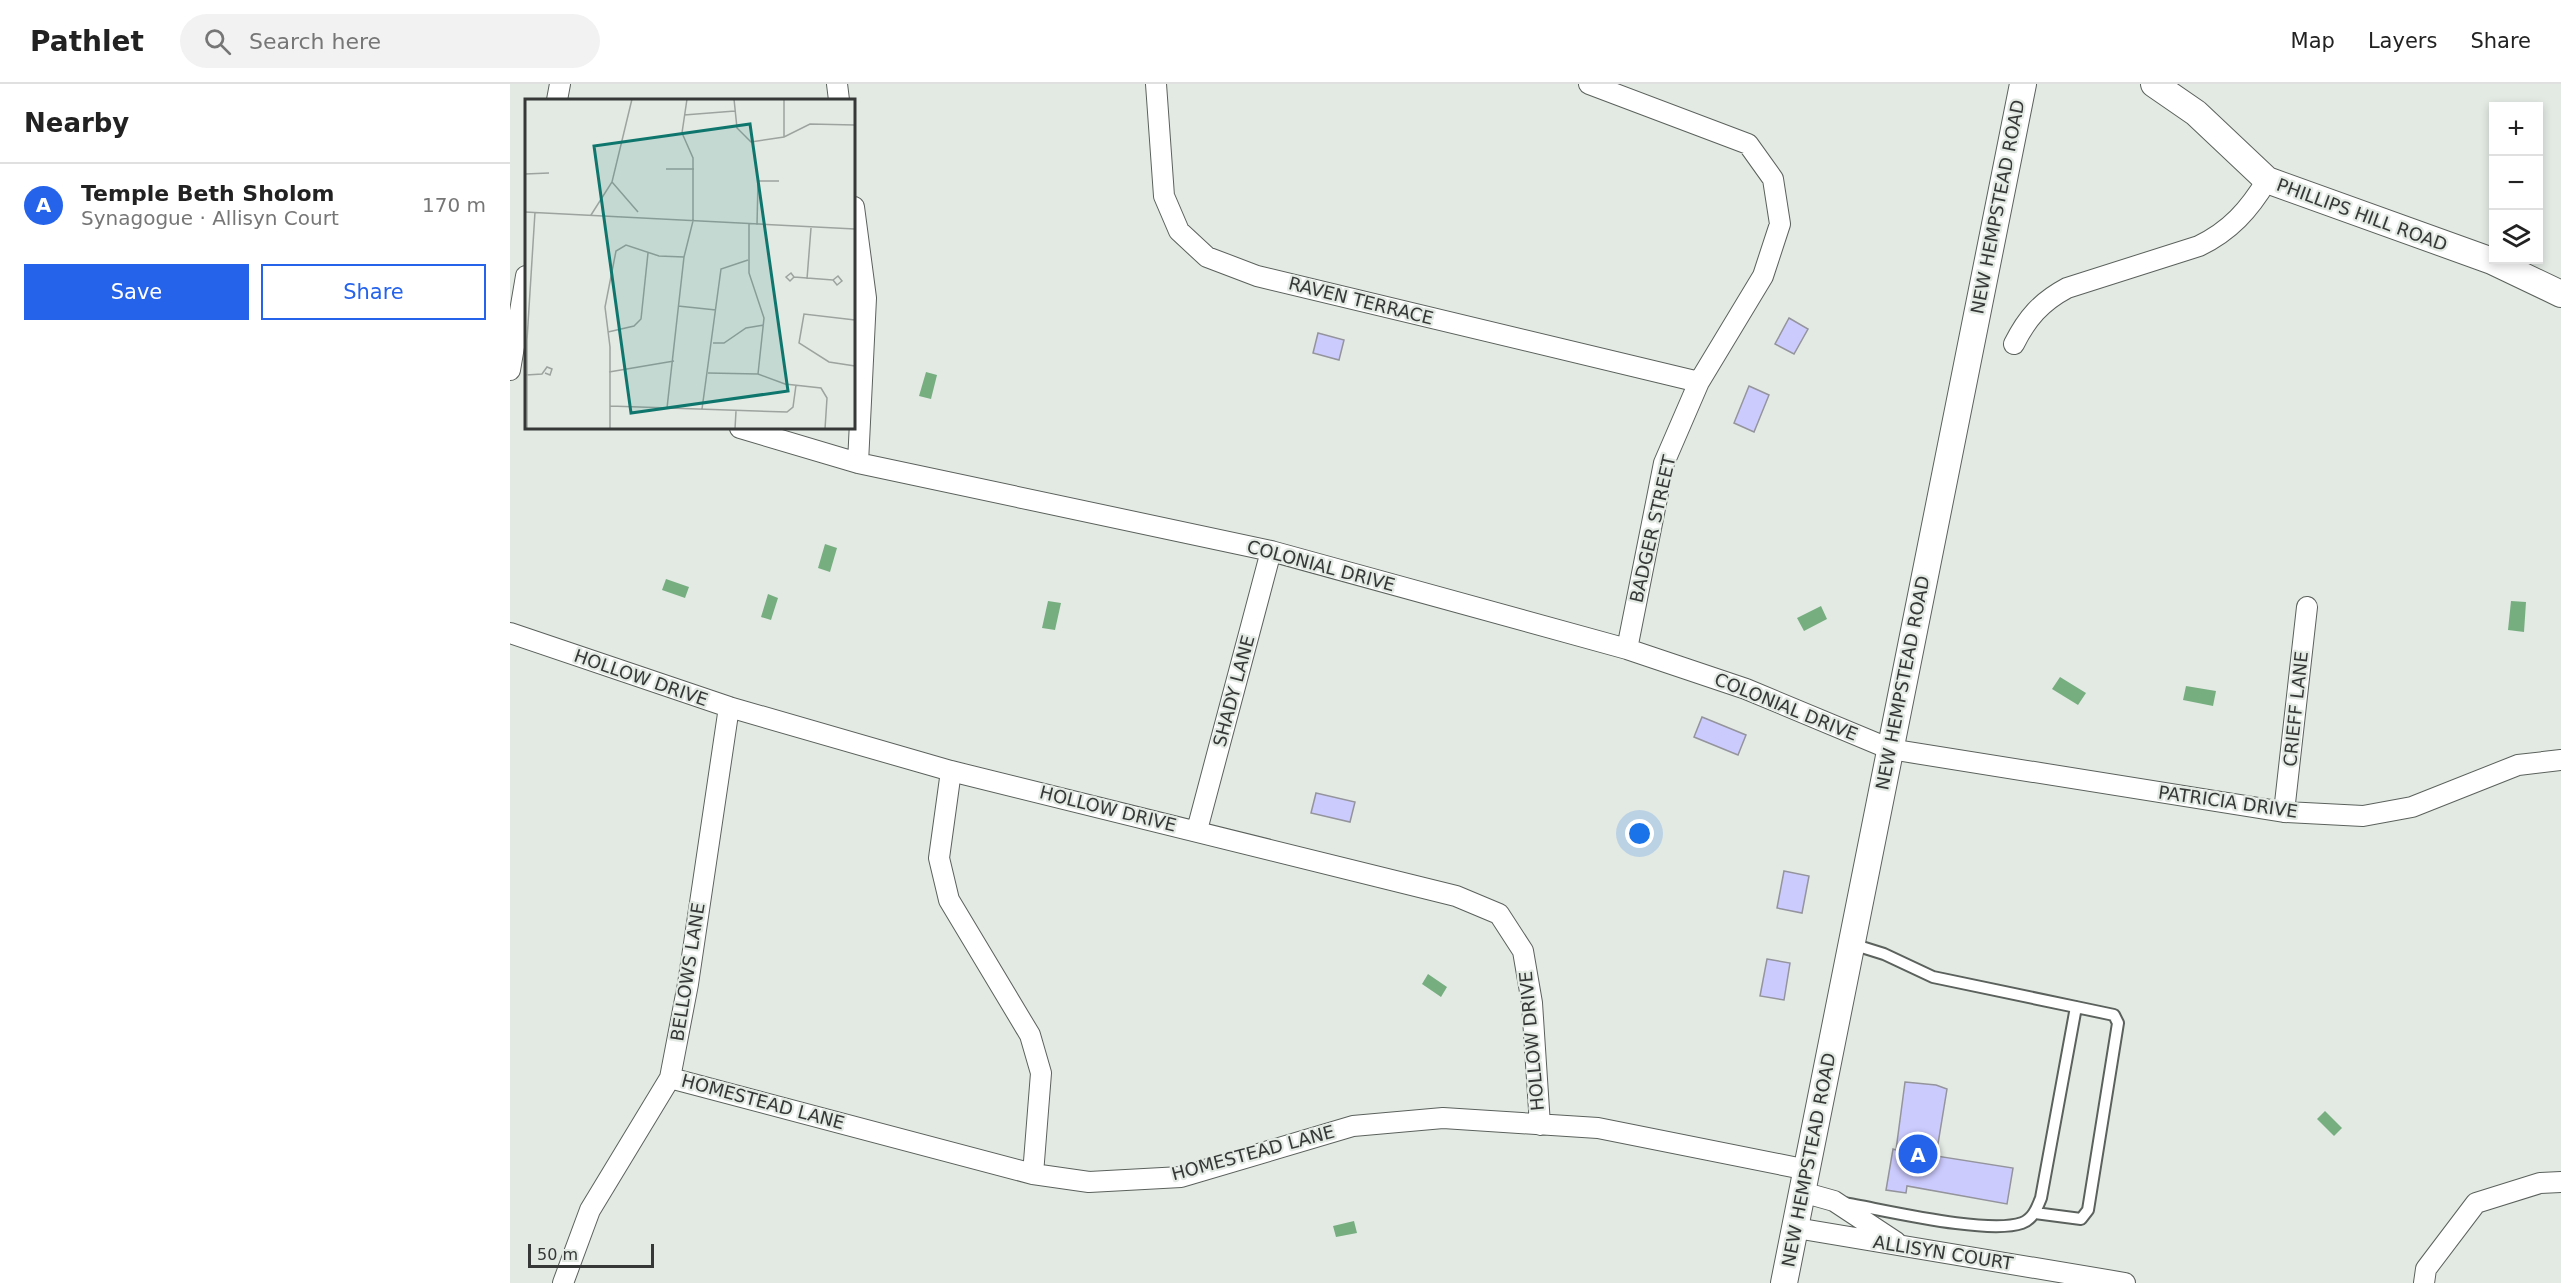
<!DOCTYPE html>
<html lang="en">
<head>
<meta charset="utf-8">
<style>
  body { margin:0; font-family:"DejaVu Sans",sans-serif; background:#f2f2f2; color:#222 }
  .controls { position:absolute; right:18px; top:18px; display:grid; overflow:hidden; border-radius:0px; box-shadow:0 3px 9px #0003 }
  .controls button { width:54px; height:54px; display:grid; place-items:center; padding:0; border:0; border-bottom:2px solid #e0e0e0; background:#fff; color:#222; font:30px sans-serif }
  .scale { position:absolute; left:18px; bottom:15px; width:126px; box-sizing:border-box; padding-left:6px; border:3px solid #353836; border-top:0; font-size:16px; line-height:21px; white-space:nowrap; color:#353836; -webkit-text-stroke:4px #e3eae4; paint-order:stroke }
  .you { position:absolute; left:1130px; top:750px; width:21px; height:21px; margin:-15px; border:4px solid #fff; border-radius:50%; background:#1a73e8; box-shadow:0 0 0 9px #1a73e833 }
  .badge { display:grid; place-items:center; width:39px; height:39px; border-radius:50%; background:#2563eb; color:#fff; font-size:20px; font-weight:700 }
  .pin { position:absolute; translate:-50% -50%; border:3px solid #fff; box-shadow:0 2px 6px #0006 }
  .list { margin:0; padding:0; list-style:none }
  h2 { display:flex; justify-content:space-between; align-items:center; height:78px; margin:0; padding:0 24px; font-size:26px }
  h2 small { font-size:20px; font-weight:400; color:#767676 }
  .list li { display:grid; grid-template-columns:39px 1fr auto; gap:18px; align-items:center; box-sizing:border-box; height:84px; padding:0 24px; border-top:2px solid #e0e0e0 }
  .list b { display:block; font-size:22px; white-space:nowrap }
  .list p { margin:0; font-size:20px; white-space:nowrap; color:#767676 }
  .list em { font-size:20px; font-style:normal; color:#767676 }
  .actions { display:flex; gap:12px; padding:18px 24px }
  .actions a { flex:1; padding:14px 0; border:2px solid #2563eb; border-radius:0px; text-align:center; font-size:21px; color:#2563eb }
  .actions .main { background:#2563eb; color:#fff }
  .icon { flex:none; width:33px; height:33px; fill:none; stroke:currentColor; stroke-width:2; stroke-linecap:round; stroke-linejoin:round }
  .map { position:relative; flex:none; width:2051px; height:1199px; overflow:hidden }
  header { display:flex; align-items:center; gap:36px; box-sizing:border-box; height:84px; padding:0 30px; background:#fff; border-bottom:2px solid #e0e0e0 }
  header strong { font-size:28px }
  nav { display:flex; gap:33px; margin-inline-start:auto; font-size:21px }
  .search { width:420px; height:54px; background:#f2f2f2; display:flex; align-items:center; gap:15px; box-sizing:border-box; padding:0 21px; border-radius:33px; color:#767676; font-size:22px }
  main { display:flex }
  aside { flex:1; background:#fff }
  .map>svg:first-child { display:block }
</style>
</head>
<body>
<header>
<strong>Pathlet</strong>
<div class="search"><svg class="icon" aria-label="search" viewBox="0 0 24 24"><circle cx="10" cy="10" r="6"/><path d="M15 15l6 6"/></svg>Search here</div>
<nav><a>Map</a><a>Layers</a><a>Share</a></nav>
</header>
<main>
<aside>
<h2>Nearby<small></small></h2>
<ul class="list">
<li><span class="badge">A</span><div><b>Temple Beth Sholom</b><p>Synagogue · Allisyn Court</p></div><em>170 m</em></li>
</ul>
<div class="actions"><a class="main">Save</a><a>Share</a></div>
</aside>
<div class="map">
<svg width="2051" height="1199" viewBox="0 0 2051 1199">
  <rect width="100%" height="100%" fill="#e3eae4"/>
  <!-- water -->
  <path fill="#77ae80" d="M416,288L427,291L421,315L409,312Z
    M315,460L327,464L320,488L308,484Z
    M156,495L179,503L175,514L152,506Z
    M258,510L268,514L261,536L251,533Z
    M538,517L551,519L545,546L532,544Z
    M2001,517L2016,518L2014,548L1998,546Z
    M1311,522L1317,535L1294,547L1287,534Z
    M1550,593L1576,609L1568,621L1542,605Z
    M1676,602L1706,607L1703,622L1673,616Z
    M918,890L937,903L931,913L912,900Z
    M1815,1027L1832,1044L1824,1052L1807,1035Z
    M844,1137L847,1149L826,1153L823,1142Z"/>
  <!-- building -->
  <path fill="#cccbfe" stroke="#94949c" stroke-width="1.5" d="M1279,234L1298,245L1284,270L1265,260Z
    M808,249L834,256L829,276L803,269Z
    M1239,302L1259,311L1244,348L1224,339Z
    M1192,633L1236,651L1228,671L1184,653Z
    M806,709L845,718L840,738L801,729Z
    M1274,787L1299,792L1292,829L1267,824Z
    M1257,875L1280,879L1274,916L1250,912Z
    M1395,998L1426,1001L1437,1005L1426,1072L1503,1084L1497,1120L1397,1102L1396,1109L1376,1106L1383,1065L1386,1066Z"/>
  <g fill="none" stroke-linecap="round" stroke-linejoin="round">
    <!-- service casing -->
    <g stroke="#5b615c" stroke-width="14">
      <path id="service" d="M1342,860L1374,870L1423,893L1566,923
        M1334,1119C1375,1126 1478,1151 1512,1139C1523,1135 1527,1124 1531,1114L1566,923L1604,931L1608,939L1578,1126L1571,1135L1525,1129"/>
    </g>
    <!-- minor casing -->
    <g stroke="#5b615c" stroke-width="22">
      <path id="minor" d="M327,0L329,16
        M646,0L654,112L669,147L697,173L747,192L1189,298
        M1079,0L1238,60L1263,95L1270,140L1253,192L1189,298L1154,379L1117,565
        M47,16L50,0
        M344,123L356,214L348,379
        M1504,260C1517,234 1531,218 1557,204L1689,162C1720,147 1739,126 1757,96
        M0,286L16,192
        M230,344L348,379L761,467L1117,565L1236,605L1380,665L1774,728L1853,732L1902,723L2008,681L2051,676
        M0,549L219,623L441,687L946,812L989,830L1013,867L1022,919L1030,1041
        M441,687L429,774L439,816L520,951L531,989L523,1090
        M1774,728L1797,523
        M687,746L761,467
        M160,994L523,1090L579,1098L671,1093L843,1042L933,1034L1088,1044L1298,1086
        M1292,1108L1324,1117L1386,1158
        M1286,1144L1615,1199
        M53,1199L80,1126L160,994L178,900L219,623
        M1914,1199L1916,1185L1966,1119L2030,1099L2051,1098"/>
    </g>
    <!-- tertiary casing -->
    <g stroke="#5b615c" stroke-width="28">
      <path id="tertiary" d="M1644,0L1686,29L1757,96L1982,177L2051,210
        M1274,1199L1513,0"/>
    </g>
    <!-- service -->
    <use href="#service" stroke="#fff" stroke-width="10"/>
    <!-- minor -->
    <use href="#minor" stroke="#fff" stroke-width="20"/>
    <!-- tertiary -->
    <use href="#tertiary" stroke="#fff" stroke-width="26"/>
  </g>
  <g text-anchor="middle" stroke-width="4.5" stroke-linejoin="round" paint-order="stroke">
    <!-- street labels -->
    <g font-size="18" fill="#353836" stroke="#e3eae4">
      <text transform="translate(1488 123) rotate(-79)" y="6">NEW HEMPSTEAD ROAD</text>
      <text transform="translate(1852 131) rotate(20)" y="6">PHILLIPS HILL ROAD</text>
      <text transform="translate(851 217) rotate(14)" y="6">RAVEN TERRACE</text>
      <text transform="translate(1143 445) rotate(-77)" y="6">BADGER STREET</text>
      <text transform="translate(811 482) rotate(15)" y="6">COLONIAL DRIVE</text>
      <text transform="translate(131 594) rotate(19)" y="6">HOLLOW DRIVE</text>
      <text transform="translate(1393 599) rotate(-79)" y="6">NEW HEMPSTEAD ROAD</text>
      <text transform="translate(724 607) rotate(-75)" y="6">SHADY LANE</text>
      <text transform="translate(1276 623) rotate(22)" y="6">COLONIAL DRIVE</text>
      <text transform="translate(1786 625) rotate(-84)" y="6">CRIEFF LANE</text>
      <text transform="translate(1718 718) rotate(8)" y="6">PATRICIA DRIVE</text>
      <text transform="translate(598 725) rotate(14)" y="6">HOLLOW DRIVE</text>
      <text transform="translate(178 888) rotate(-81)" y="6">BELLOWS LANE</text>
      <text transform="translate(1022 957) rotate(-95)" y="6">HOLLOW DRIVE</text>
      <text transform="translate(253 1018) rotate(15)" y="6">HOMESTEAD LANE</text>
      <text transform="translate(743 1069) rotate(-15)" y="6">HOMESTEAD LANE</text>
      <text transform="translate(1299 1076) rotate(-79)" y="6">NEW HEMPSTEAD ROAD</text>
      <text transform="translate(1433 1169) rotate(9)" y="6">ALLISYN COURT</text>
    </g>
  </g>
  <!-- overview -->
  <g transform="translate(15 15)">
    <rect width="330" height="330" fill="#e3eae4"/>
    <path fill="none" stroke="#9da39e" stroke-width="1.5" d="M209,0L212,29L226,43L259,38L285,25L330,26M159,16L210,12M259,38V0M330,40V108M141,70H169M0,75L24,74M87,83L113,113M0,113L330,130M66,116L87,83L107,0M224,125V174L239,219L233,275M232,126L233,82H254M269,178L265,182L261,178L266,174L269,178L308,181L313,177L317,182L312,186L308,181M282,180L286,129M153,207L191,211M330,221L279,215L274,244L304,263L330,267M83,233L109,227L116,220L123,154M188,244H199L221,229L239,226M84,273L149,262M183,274L233,275L260,285L296,289L302,299L300,330M1,276L17,275L22,268L27,270L25,276L20,274M85,307L262,313L268,308L271,286M142,309L159,158L168,122V59L157,34L162,0M177,310L196,170L223,161M2,330V241L10,113M85,330V248L80,208L91,152L101,146L134,157L159,158M210,330L211,312"/>
    <path fill="#0f766e" fill-opacity="0.15" stroke="#0f766e" stroke-width="3" d="M225,25L263,292L106,314L69,47Z"/>
    <rect width="330" height="330" fill="none" stroke="#353836" stroke-width="3"/>
  </g>
</svg>
<div class="controls">
<button>+</button>
<button>−</button>
<button><svg class="icon" aria-label="layers" viewBox="0 0 24 24"><path d="M12 4l9 5-9 5-9-5zM3 14l9 5 9-5"/></svg></button>
</div>
<div class="scale">50 m</div>
<div class="you"></div>
<div class="pin badge" style="left:1408px;top:1070px">A</div>
</div>
</main>
</body>
</html>
